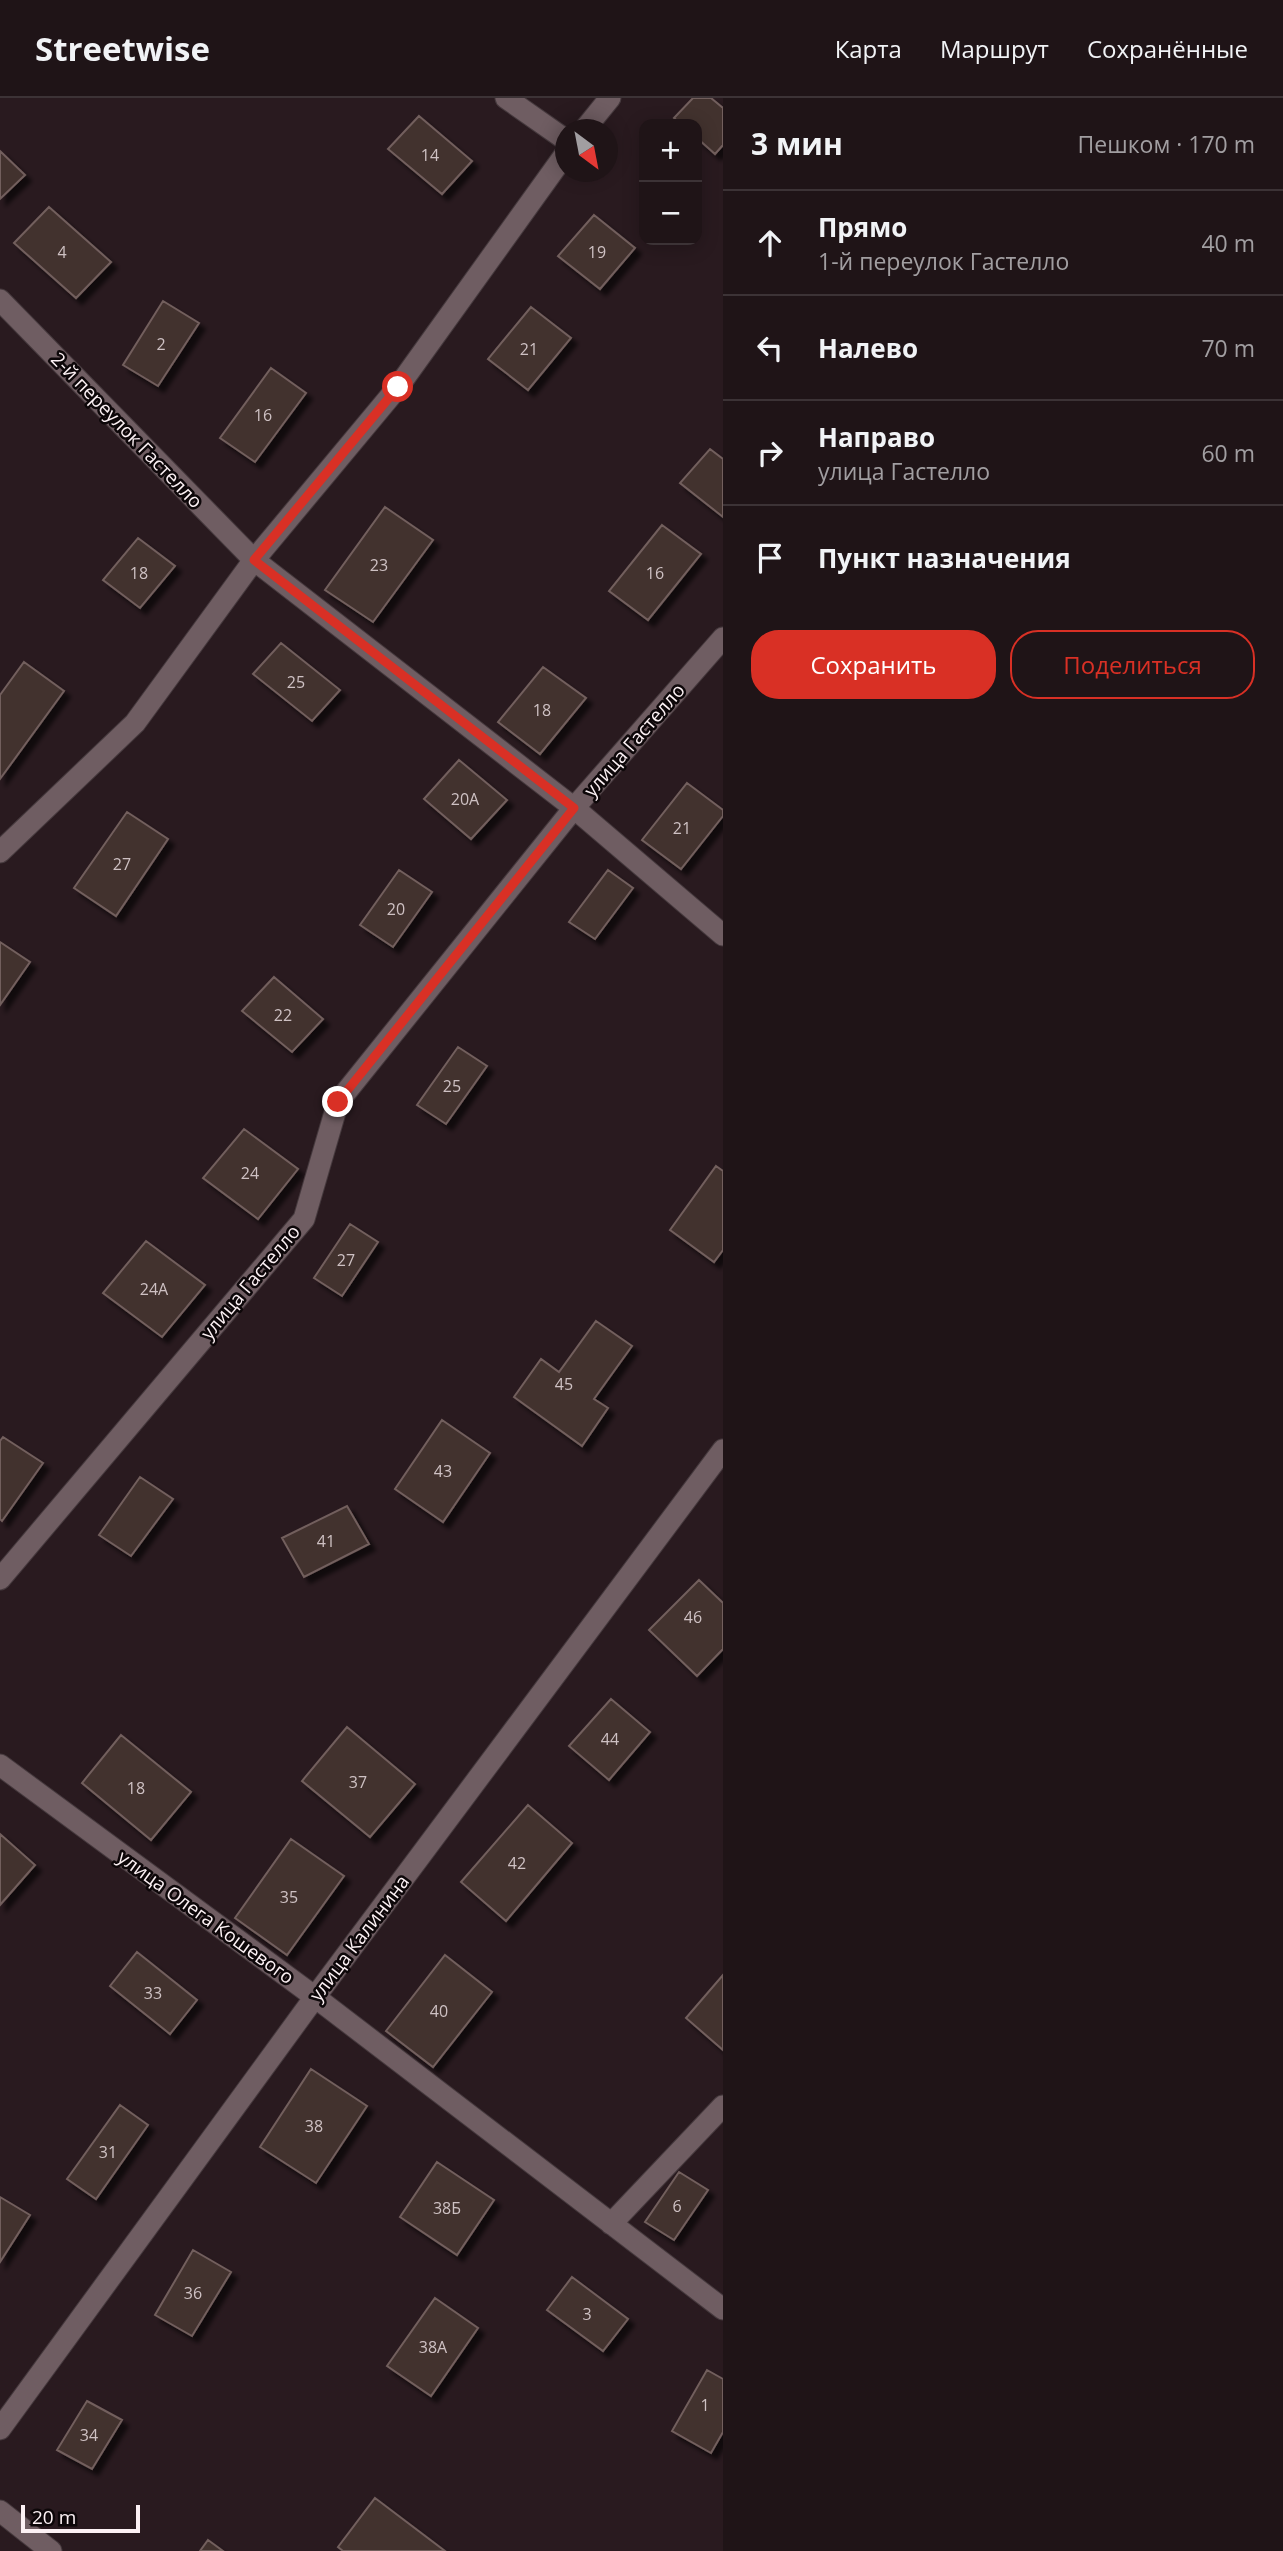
<!DOCTYPE html>
<html lang="ru">
<head>
<meta charset="utf-8">
<style>
  body { margin:0; font-family:"Open Sans",sans-serif; background:#271d20; color:#f1f3f6 }
  .controls { position:absolute; right:21px; top:21px; display:grid; overflow:hidden; border-radius:14px; box-shadow:0 4px 18px #0003 }
  .controls button { width:63px; height:63px; display:grid; place-items:center; padding:0; border:0; border-bottom:2px solid #3c3336; background:#1f1417; color:#f1f3f6; font:35px sans-serif }
  .compass { position:absolute; left:555px; top:21px; width:63px; height:63px; border-radius:50%; background:#1f1417; box-shadow:0 4px 18px #0003; rotate:148deg }
  .scale { position:absolute; left:21px; bottom:18px; width:119px; box-sizing:border-box; padding-left:7px; border:4px solid #fcf1f4; border-top:0; font-size:19px; line-height:24px; white-space:nowrap; color:#fcf1f4; -webkit-text-stroke:5px #0d0709; paint-order:stroke }
  .stop { position:absolute; width:21px; height:21px; margin:-16px; border:5px solid #d93025; border-radius:50%; background:#fff }
  .stop.end { background:#d93025; border-color:#fff; box-shadow:0 2px 7px #0008 }
  .list { margin:0; padding:0; list-style:none }
  h2 { display:flex; justify-content:space-between; align-items:center; height:91px; margin:0; padding:0 28px; font-size:30px }
  h2 small { font-size:23px; font-weight:400; color:#a19ea1 }
  .list li { display:grid; grid-template-columns:46px 1fr auto; gap:21px; align-items:center; box-sizing:border-box; height:105px; padding:0 28px; border-top:2px solid #3c3336 }
  .list b { display:block; font-size:26px; white-space:nowrap }
  .list p { margin:0; font-size:23px; white-space:nowrap; color:#a19ea1 }
  .list em { font-size:23px; font-style:normal; color:#a19ea1 }
  .actions { display:flex; gap:14px; padding:21px 28px }
  .actions a { flex:1; padding:16px 0; border:2px solid #d93025; border-radius:28px; text-align:center; font-size:24px; color:#d93025 }
  .actions .main { background:#d93025; color:#fff }
  .icon { flex:none; width:38px; height:38px; fill:none; stroke:currentColor; stroke-width:2; stroke-linecap:round; stroke-linejoin:round }
  .map { position:relative; flex:none; width:723px; height:2453px; overflow:hidden }
  header { display:flex; align-items:center; gap:42px; box-sizing:border-box; height:98px; padding:0 35px; background:#1f1417; border-bottom:2px solid #3c3336 }
  header strong { font-size:33px }
  nav { display:flex; gap:38px; margin-inline-start:auto; font-size:24px }
  main { display:flex }
  aside { flex:1; background:#1f1417 }
  .map>svg:first-child { display:block }
</style>
</head>
<body>
<header>
<strong>Streetwise</strong>
<nav><a>Карта</a><a>Маршрут</a><a>Сохранённые</a></nav>
</header>
<main>
<div class="map">
<svg width="723" height="2453" viewBox="0 0 723 2453">
  <defs>
    <filter id="shadow"><feDropShadow dx="6" dy="6" stdDeviation="2" flood-color="#0009"/></filter>
  </defs>
  <rect width="100%" height="100%" fill="#291a1f"/>
  <!-- building -->
  <path fill="#42312f" stroke="#725f5d" stroke-width="2" filter="url(#shadow)" d="M693,0H711L723,10V47L715,56L697,40V26H681L674,20Z
    M419,18L472,63L442,96L388,51Z
    M0,53L25,77L0,101Z
    M49,109L111,164L76,200L14,145Z
    M594,117L635,150L600,191L558,158Z
    M163,203L199,225L158,288L123,267Z
    M531,209L571,240L528,292L488,261Z
    M271,270L306,295L255,364L220,340Z
    M710,351L723,361V419L680,385Z
    M385,409L433,442L373,524L325,492Z
    M662,427L701,456L648,522L609,493Z
    M138,440L175,468L140,510L103,482Z
    M281,545L340,592L312,623L253,576Z
    M24,564L64,593L0,681V597Z
    M543,569L586,600L540,656L498,624Z
    M459,662L507,702L471,741L424,701Z
    M687,685L723,712V718L681,771L642,742Z
    M127,714L168,741L116,818L74,790Z
    M399,772L432,794L393,849L360,827Z
    M608,772L633,790L595,841L569,824Z
    M0,844L30,864L0,907Z
    M274,879L323,921L292,954L242,913Z
    M458,949L487,968L446,1026L417,1007Z
    M244,1031L298,1071L258,1121L203,1080Z
    M716,1068L723,1073V1152L714,1164L670,1132Z
    M350,1126L378,1144L342,1198L314,1180Z
    M146,1143L205,1187L162,1239L103,1195Z
    M596,1223L632,1248L594,1301L608,1310L582,1348L514,1299L541,1261L559,1274Z
    M442,1322L490,1355L443,1424L395,1391Z
    M3,1339L43,1365L2,1423L0,1421V1343Z
    M140,1379L173,1401L131,1458L99,1437Z
    M347,1408L369,1446L304,1479L282,1440Z
    M699,1482L723,1505V1551L697,1578L649,1532Z
    M611,1601L650,1634L609,1682L569,1648Z
    M347,1629L415,1686L370,1739L302,1683Z
    M121,1637L191,1694L151,1742L82,1685Z
    M528,1707L572,1745L506,1823L461,1784Z
    M0,1736L35,1767L0,1807Z
    M291,1741L344,1778L287,1857L235,1820Z
    M137,1854L197,1902L170,1936L110,1888Z
    M445,1857L492,1894L433,1969L386,1933Z
    M723,1877V1952L686,1920Z
    M311,1971L367,2008L316,2085L260,2049Z
    M120,2007L148,2027L96,2101L67,2081Z
    M437,2064L494,2102L457,2157L400,2119Z
    M679,2074L708,2092L674,2142L645,2124Z
    M0,2099L30,2117L0,2164Z
    M193,2152L231,2174L192,2238L155,2217Z
    M572,2179L628,2221L603,2253L547,2212Z
    M435,2200L478,2230L431,2298L387,2268Z
    M707,2272L723,2281V2334L711,2355L672,2333Z
    M87,2303L122,2322L92,2371L57,2352Z
    M375,2400L445,2453H343L338,2449Z
    M208,2442L223,2453H200Z"/>
  <g fill="none" stroke-linecap="round" stroke-linejoin="round">
    <!-- street casing -->
    <g stroke="#45393d" stroke-width="23">
      <path id="street" d="M506,0L566,42
        M584,32L610,0
        M0,202L254,462L574,710L723,837
        M0,754L135,625L254,462L398,289L566,55
        M0,1481L304,1121L338,1004L574,710L723,540
        M0,1667L315,1899L723,2211
        M611,2126L723,2008
        M0,2331L315,1899L723,1352
        M0,2413L51,2453"/>
    </g>
    <!-- street -->
    <use href="#street" stroke="#6f5d62" stroke-width="21"/>
  </g>
  <g fill="none" stroke-linecap="round" stroke-linejoin="round">
    <!-- route -->
    <path stroke="#d93025" stroke-width="9" d="M338,1004L574,710L254,462L398,289"/>
  </g>
  <g text-anchor="middle" stroke-width="5" stroke-linejoin="round" paint-order="stroke">
    <!-- number labels -->
    <g font-size="16" fill="#cec1c3">
      <text x="430" y="63">14</text>
      <text x="62" y="160">4</text>
      <text x="597" y="160">19</text>
      <text x="161" y="252">2</text>
      <text x="529" y="257">21</text>
      <text x="263" y="323">16</text>
      <text x="379" y="473">23</text>
      <text x="139" y="481">18</text>
      <text x="655" y="481">16</text>
      <text x="296" y="590">25</text>
      <text x="542" y="618">18</text>
      <text x="465" y="707">20А</text>
      <text x="682" y="736">21</text>
      <text x="122" y="772">27</text>
      <text x="396" y="817">20</text>
      <text x="283" y="923">22</text>
      <text x="452" y="994">25</text>
      <text x="250" y="1081">24</text>
      <text x="346" y="1168">27</text>
      <text x="154" y="1197">24А</text>
      <text x="564" y="1292">45</text>
      <text x="443" y="1379">43</text>
      <text x="326" y="1449">41</text>
      <text x="693" y="1525">46</text>
      <text x="610" y="1647">44</text>
      <text x="358" y="1690">37</text>
      <text x="136" y="1696">18</text>
      <text x="517" y="1771">42</text>
      <text x="289" y="1805">35</text>
      <text x="153" y="1901">33</text>
      <text x="439" y="1919">40</text>
      <text x="314" y="2034">38</text>
      <text x="108" y="2060">31</text>
      <text x="677" y="2114">6</text>
      <text x="447" y="2116">38Б</text>
      <text x="193" y="2201">36</text>
      <text x="587" y="2222">3</text>
      <text x="433" y="2255">38А</text>
      <text x="705" y="2313">1</text>
      <text x="89" y="2343">34</text>
    </g>
    <!-- street labels -->
    <g font-size="19" fill="#fcf1f4" stroke="#0d0709">
      <text transform="translate(127 332) rotate(46)" y="7">2-й переулок Гастелло</text>
      <text transform="translate(634 642) rotate(-49)" y="7">улица Гастелло</text>
      <text transform="translate(250 1184) rotate(-50)" y="7">улица Гастелло</text>
      <text transform="translate(206 1819) rotate(36)" y="7">улица Олега Кошевого</text>
      <text transform="translate(359 1840) rotate(-53)" y="7">улица Калинина</text>
    </g>
  </g>
</svg>
<div class="controls">
<button>+</button>
<button>−</button>
</div>
<svg class="compass" viewBox="-18 -18 36 36"><path d="M0-13l5 13h-10z" fill="#e53935"/><path d="M0 13l5-13h-10z" fill="#a19ea1"/></svg>
<div class="scale">20 m</div>
<div class="stop" style="left:398px;top:289px"></div>
<div class="stop end" style="left:338px;top:1004px"></div>
</div>
<aside>
<h2>3 мин<small>Пешком · 170 m</small></h2>
<ul class="list">
<li><svg class="icon" aria-label="ahead" viewBox="0 0 24 24"><path d="M12 20V5M6 11l6-6 6 6"/></svg><div><b>Прямо</b><p>1-й переулок Гастелло</p></div><em>40 m</em></li>
<li><svg class="icon" aria-label="left" viewBox="0 0 24 24"><path d="M17 20v-9H6M10 6l-5 5 5 5"/></svg><div><b>Налево</b></div><em>70 m</em></li>
<li><svg class="icon" aria-label="right" viewBox="0 0 24 24"><path d="M7 20v-9h11M14 6l5 5-5 5"/></svg><div><b>Направо</b><p>улица Гастелло</p></div><em>60 m</em></li>
<li><svg class="icon" aria-label="arrive" viewBox="0 0 24 24"><path d="M6 21V4h12l-3 4 3 4H6"/></svg><div><b>Пункт назначения</b></div></li>
</ul>
<div class="actions"><a class="main">Сохранить</a><a>Поделиться</a></div>
</aside>
</main>
</body>
</html>
